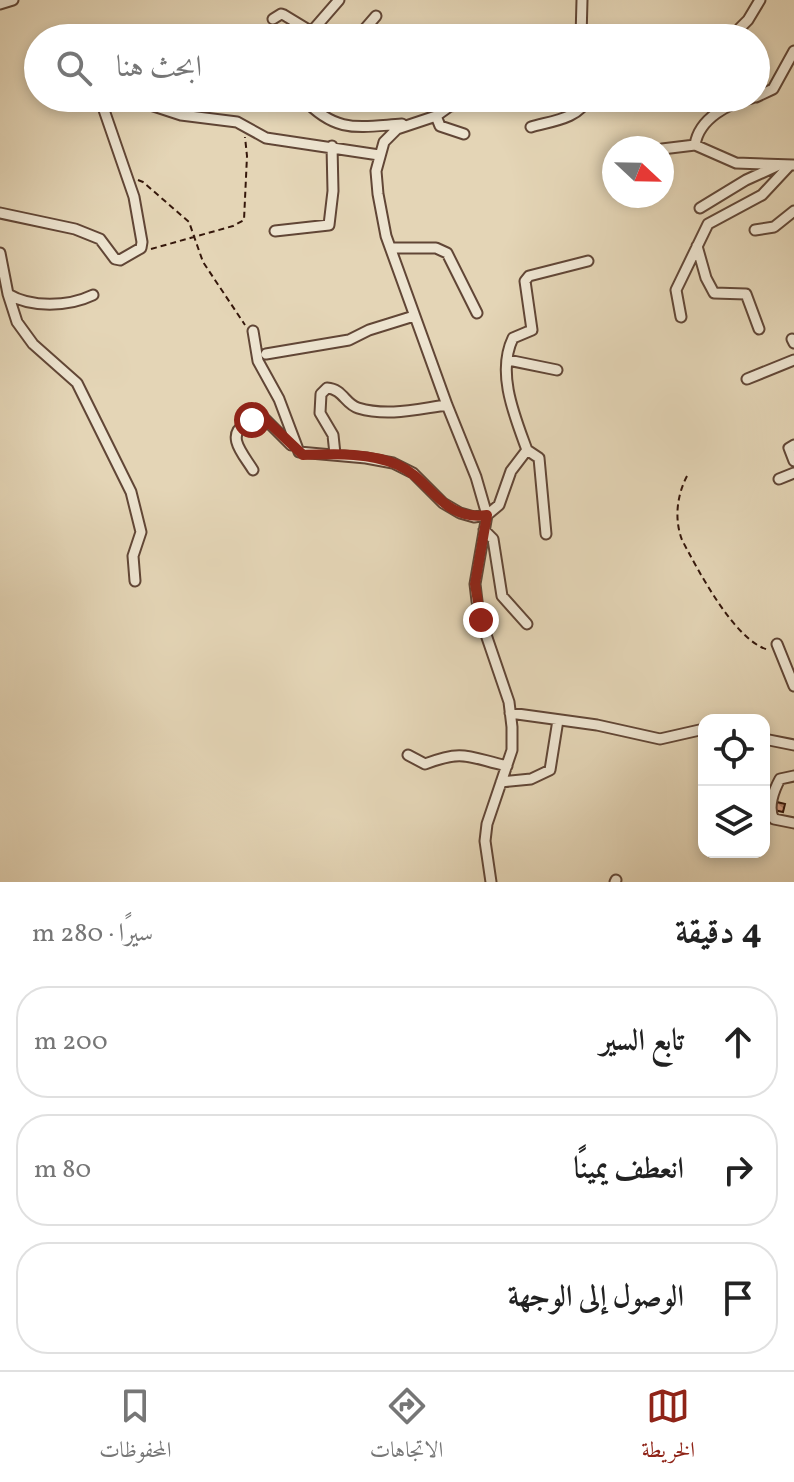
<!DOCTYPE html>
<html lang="ar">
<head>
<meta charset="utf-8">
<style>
  body { margin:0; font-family:Vollkorn,Amiri,serif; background:#f6f6f6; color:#222; direction:rtl }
  .controls { position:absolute; right:24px; bottom:24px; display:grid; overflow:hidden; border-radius:16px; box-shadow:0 4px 12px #0003 }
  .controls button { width:72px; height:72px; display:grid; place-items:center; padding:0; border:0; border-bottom:2px solid #e0e0e0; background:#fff; color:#222; font:40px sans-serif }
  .compass { position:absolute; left:602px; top:136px; width:72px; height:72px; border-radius:50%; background:#fff; box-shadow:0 4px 12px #0003; rotate:112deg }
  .stop { position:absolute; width:24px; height:24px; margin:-18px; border:6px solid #8f2418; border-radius:50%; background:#fff }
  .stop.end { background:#8f2418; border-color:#fff; box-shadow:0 2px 8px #0008 }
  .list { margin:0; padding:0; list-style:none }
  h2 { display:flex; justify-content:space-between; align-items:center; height:104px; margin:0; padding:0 32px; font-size:34px }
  h2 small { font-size:26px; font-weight:400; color:#767676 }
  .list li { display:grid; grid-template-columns:52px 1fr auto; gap:24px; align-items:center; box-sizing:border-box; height:112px; margin:0 16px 16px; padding:0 16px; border:2px solid #e0e0e0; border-radius:32px }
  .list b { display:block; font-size:30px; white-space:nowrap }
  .list em { font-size:26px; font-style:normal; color:#767676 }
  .icon { flex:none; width:44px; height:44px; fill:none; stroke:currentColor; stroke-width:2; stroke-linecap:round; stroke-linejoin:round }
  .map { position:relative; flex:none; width:794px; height:882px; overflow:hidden; direction:ltr }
  .search { position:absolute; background:#fff; box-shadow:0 4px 12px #0003; left:24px; right:24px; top:24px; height:88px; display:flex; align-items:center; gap:20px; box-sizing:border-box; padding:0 28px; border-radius:44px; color:#767676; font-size:30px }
  .sheet { height:488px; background:#fff }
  nav { display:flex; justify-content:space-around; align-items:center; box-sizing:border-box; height:112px; border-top:2px solid #e0e0e0; background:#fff; font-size:22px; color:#767676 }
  nav a { display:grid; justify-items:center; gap:4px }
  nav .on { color:#8f2418 }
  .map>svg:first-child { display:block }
</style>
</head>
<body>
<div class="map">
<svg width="794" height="882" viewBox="0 0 794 882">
  <defs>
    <pattern id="building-back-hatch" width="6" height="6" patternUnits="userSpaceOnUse" patternTransform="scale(2)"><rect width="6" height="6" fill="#d69f84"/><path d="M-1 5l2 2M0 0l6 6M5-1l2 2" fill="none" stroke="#ae816a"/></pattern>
  </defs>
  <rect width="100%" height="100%" fill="#e4d5b6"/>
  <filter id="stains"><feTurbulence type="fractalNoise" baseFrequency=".0025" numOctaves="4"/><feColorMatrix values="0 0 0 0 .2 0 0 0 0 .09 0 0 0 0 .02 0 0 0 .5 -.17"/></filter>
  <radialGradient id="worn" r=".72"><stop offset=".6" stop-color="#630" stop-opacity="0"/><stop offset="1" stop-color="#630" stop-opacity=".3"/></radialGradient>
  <!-- building -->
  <path fill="url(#building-back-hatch)" stroke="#35170b" stroke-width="2" d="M777,802L785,804L783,812L774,810Z"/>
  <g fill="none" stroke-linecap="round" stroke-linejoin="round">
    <!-- street casing -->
    <g stroke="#614636" stroke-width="13">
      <path id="street" d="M0,4L13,0
        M273,19L281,14L284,15L312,32
        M306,38L339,0
        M357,38L376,16
        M581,38L582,0
        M730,38L748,20L760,0
        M756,97L773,89L794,51
        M129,98L181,115L237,122L266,138L379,155
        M303,98C336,134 358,127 402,124
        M752,98C729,103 699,118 695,145L736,163L793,165
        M436,116L440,126L464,134
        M531,127C551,121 579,119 588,98
        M662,149L695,145
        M700,208L746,180L777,166
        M0,213L75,229L100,239L115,259L120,260L141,248L142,242L134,197L104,110V105L111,98
        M755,230L774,227L794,211
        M275,231L329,225L333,191L332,146
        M697,246L706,278L714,293L746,294L759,329
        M391,248H436L447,253L477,313
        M0,253L8,294L17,322L33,344L77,383L131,492L141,532L133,556L135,581
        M8,294C31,308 68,307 93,295
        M681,317L676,290L708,224L762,195L790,165
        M253,331L258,361L279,399L299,452L366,458L393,463L413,473L443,503L460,513L474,517L487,515L499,505L511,471L527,450C515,417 496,373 513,338L532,330L525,281L529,276L588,261
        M792,339L794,343
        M266,354L349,340L369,330L414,316
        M508,360L557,370
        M747,379L794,360
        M794,445L789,448L794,461
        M527,450L539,458L546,534
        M335,454L333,435L320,413L321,394L327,388C343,389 345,404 358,408C388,417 417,409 447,405
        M253,470C244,455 225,436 245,424C253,419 256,418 265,419L291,445
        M779,479L794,473
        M484,530L493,539L502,596L527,624
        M777,644L794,686
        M510,713L597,725L660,739L704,729
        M764,739L794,745
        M408,755L425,764C464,749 468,757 507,766
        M794,776L780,779C774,790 767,808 774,819L794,823
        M501,782L531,779L550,770L558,720
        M491,882L485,841L487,824L512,750V727L509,702L481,620L477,601L475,584L487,515L476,477L447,405L386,236L378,194L376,171L384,142L397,129L436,116L450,106L497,98
        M615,882L616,880"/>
    </g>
    <!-- path -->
    <path stroke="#35170b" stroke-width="2" stroke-dasharray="6 4" stroke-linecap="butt" d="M138,180L143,182L189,222L203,262L245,325
      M151,249L233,226L244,220L247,156L245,137
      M687,476C677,495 674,519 682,540C698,570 735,642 769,650"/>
    <!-- street -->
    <use href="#street" stroke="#ede4d0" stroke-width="9"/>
  </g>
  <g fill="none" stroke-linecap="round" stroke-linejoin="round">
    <!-- route -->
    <path stroke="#8f2418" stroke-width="10" d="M252,420L265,419L303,455C333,454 370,452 398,465C431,480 443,522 487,515L475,584L481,620"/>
  </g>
  <rect width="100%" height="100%" filter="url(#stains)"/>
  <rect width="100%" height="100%" fill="url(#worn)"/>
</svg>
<div class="controls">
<button><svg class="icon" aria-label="locate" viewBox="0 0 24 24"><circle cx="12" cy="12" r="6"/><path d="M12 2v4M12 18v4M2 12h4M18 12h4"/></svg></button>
<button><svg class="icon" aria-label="layers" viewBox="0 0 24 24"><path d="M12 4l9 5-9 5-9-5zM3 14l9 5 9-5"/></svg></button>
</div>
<svg class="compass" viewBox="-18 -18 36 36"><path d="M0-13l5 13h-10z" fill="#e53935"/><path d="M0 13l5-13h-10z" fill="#767676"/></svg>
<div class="stop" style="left:252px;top:420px"></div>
<div class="stop end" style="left:481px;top:620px"></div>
<div class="search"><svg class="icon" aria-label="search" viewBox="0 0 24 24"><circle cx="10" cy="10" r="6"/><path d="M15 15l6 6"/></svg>ابحث هنا</div>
</div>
<section class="sheet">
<h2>4 دقيقة<small>سيرًا · 280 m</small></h2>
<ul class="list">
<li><svg class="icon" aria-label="ahead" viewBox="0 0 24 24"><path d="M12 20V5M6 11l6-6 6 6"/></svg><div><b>تابع السير</b></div><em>200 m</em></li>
<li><svg class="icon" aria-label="right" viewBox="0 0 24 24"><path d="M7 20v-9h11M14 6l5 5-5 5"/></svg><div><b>انعطف يمينًا</b></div><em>80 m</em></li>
<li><svg class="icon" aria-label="arrive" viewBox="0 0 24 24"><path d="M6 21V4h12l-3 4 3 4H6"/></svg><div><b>الوصول إلى الوجهة</b></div></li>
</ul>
</section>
<nav>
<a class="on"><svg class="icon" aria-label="map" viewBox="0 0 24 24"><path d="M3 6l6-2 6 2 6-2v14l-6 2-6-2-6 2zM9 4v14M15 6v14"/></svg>الخريطة</a>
<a><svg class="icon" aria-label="directions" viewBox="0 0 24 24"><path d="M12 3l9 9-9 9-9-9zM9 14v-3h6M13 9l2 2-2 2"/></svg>الاتجاهات</a>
<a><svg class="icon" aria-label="saved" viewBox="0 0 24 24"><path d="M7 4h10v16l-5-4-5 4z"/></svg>المحفوظات</a>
</nav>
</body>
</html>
